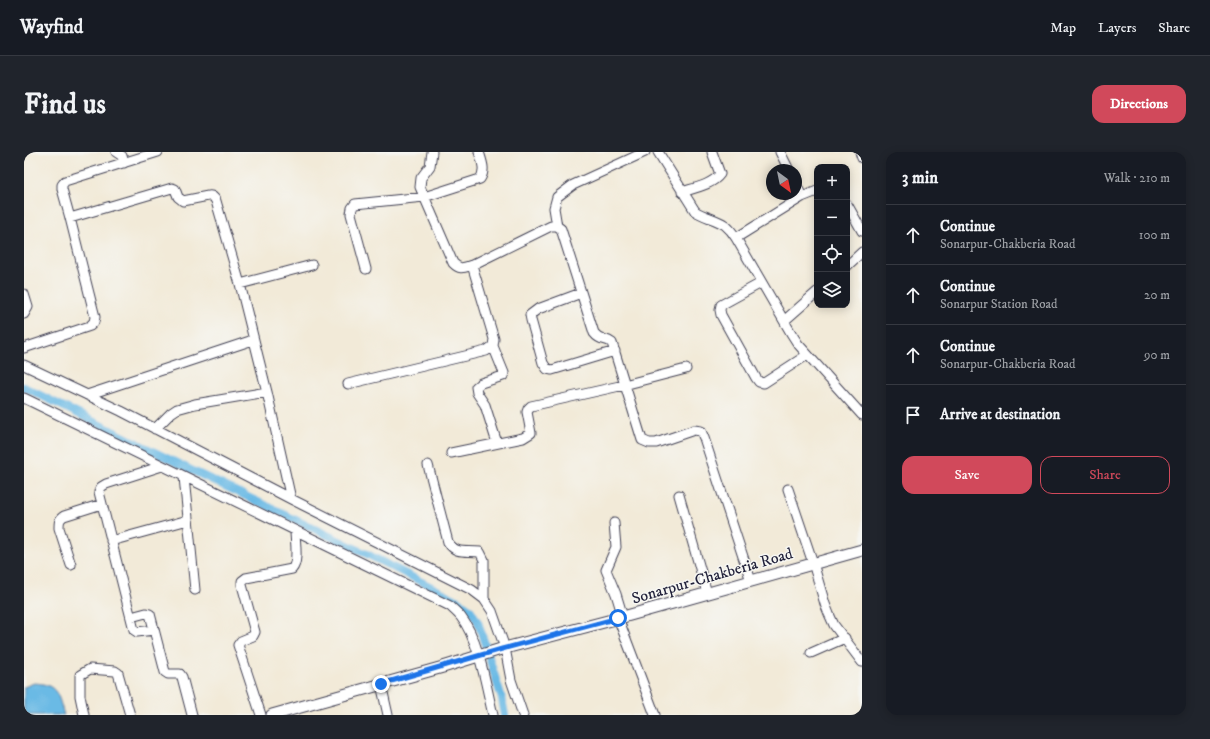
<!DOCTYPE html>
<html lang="en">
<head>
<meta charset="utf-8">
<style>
  body { margin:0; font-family:"IM FELL DW Pica",serif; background:#20242c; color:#f1f3f6 }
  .controls { position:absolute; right:12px; top:12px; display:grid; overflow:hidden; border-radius:8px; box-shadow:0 2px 10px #0003 }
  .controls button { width:36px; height:36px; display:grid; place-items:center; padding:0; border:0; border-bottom:1px solid #363941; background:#171b24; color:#f1f3f6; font:20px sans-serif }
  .compass { position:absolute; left:742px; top:12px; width:36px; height:36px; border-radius:50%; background:#171b24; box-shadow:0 2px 10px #0003; rotate:147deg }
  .stop { position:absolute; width:12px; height:12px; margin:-9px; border:3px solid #1a73e8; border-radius:50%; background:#fff }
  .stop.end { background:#1a73e8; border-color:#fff; box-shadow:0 1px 4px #0008 }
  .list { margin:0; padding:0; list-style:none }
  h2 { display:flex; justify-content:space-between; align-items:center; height:52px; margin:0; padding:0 16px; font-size:17px }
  h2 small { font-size:13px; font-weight:400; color:#9ea1a6 }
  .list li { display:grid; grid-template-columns:26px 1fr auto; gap:12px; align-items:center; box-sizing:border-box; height:60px; padding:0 16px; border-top:1px solid #363941 }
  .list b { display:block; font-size:15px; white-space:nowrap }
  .list p { margin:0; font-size:13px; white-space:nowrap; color:#9ea1a6 }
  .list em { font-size:13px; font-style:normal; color:#9ea1a6 }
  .actions { display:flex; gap:8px; padding:12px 16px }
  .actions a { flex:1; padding:9px 0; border:1px solid #d1495b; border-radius:12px; text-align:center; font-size:14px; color:#d1495b }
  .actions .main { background:#d1495b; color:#fff }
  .icon { flex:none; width:22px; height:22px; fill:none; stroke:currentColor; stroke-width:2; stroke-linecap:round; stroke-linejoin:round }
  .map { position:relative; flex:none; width:838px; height:563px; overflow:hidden; border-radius:12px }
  header { display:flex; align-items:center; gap:24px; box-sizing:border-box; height:56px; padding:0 20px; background:#171b24; border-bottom:1px solid #363941 }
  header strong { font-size:19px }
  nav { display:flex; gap:22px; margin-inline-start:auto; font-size:14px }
  .intro { display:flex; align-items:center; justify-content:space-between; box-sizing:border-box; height:96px; padding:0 24px }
  h1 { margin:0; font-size:28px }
  .button { padding:10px 18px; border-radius:12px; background:#d1495b; color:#fff; font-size:14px; font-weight:700 }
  main { display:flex; gap:24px; padding:0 24px }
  aside { flex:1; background:#171b24; border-radius:12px; box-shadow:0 2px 10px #0003 }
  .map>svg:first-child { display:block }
</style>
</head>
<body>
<header>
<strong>Wayfind</strong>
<nav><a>Map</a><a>Layers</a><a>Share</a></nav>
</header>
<div class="intro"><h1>Find us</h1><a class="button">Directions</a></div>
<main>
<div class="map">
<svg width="838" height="563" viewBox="0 0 838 563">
  <rect width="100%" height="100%" fill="#f6f6f2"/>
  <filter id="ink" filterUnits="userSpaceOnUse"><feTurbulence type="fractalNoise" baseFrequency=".025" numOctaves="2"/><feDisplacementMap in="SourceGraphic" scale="8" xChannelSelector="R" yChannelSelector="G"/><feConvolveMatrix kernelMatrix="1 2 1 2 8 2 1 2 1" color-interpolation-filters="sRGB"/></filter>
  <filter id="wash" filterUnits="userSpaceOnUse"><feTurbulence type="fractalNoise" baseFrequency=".012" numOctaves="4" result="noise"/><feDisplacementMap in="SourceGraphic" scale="16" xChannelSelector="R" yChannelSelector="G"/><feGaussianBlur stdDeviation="0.9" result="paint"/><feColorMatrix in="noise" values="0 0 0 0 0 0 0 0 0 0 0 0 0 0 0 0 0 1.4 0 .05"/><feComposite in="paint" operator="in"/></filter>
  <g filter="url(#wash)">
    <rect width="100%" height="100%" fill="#f2ead8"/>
    <!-- water -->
    <path fill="#6abae5" stroke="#466e90" d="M10,531C34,532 34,543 40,563H0V535Z"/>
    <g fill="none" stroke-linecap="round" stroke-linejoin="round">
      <!-- canal -->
      <path stroke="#6abae5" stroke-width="8" d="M0,235L167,318L341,401L433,448L446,457L454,470L478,547L481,563"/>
    </g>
  </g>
  <g filter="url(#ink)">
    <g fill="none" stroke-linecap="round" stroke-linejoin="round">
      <!-- minor casing -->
      <g stroke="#414053" stroke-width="11">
        <path id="minor" d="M92,0L98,4L100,11
          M408,0L406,14L397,26L396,35L429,111C436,118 439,116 448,113L527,74H533L537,77L570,181C577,190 581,185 588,191L618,288L625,291H632L670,278L677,279L680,286L727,429
          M634,0L671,59C680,65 692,67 701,73C706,77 709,81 712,86L767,181L774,192L838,263
          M756,0L765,18
          M836,0L838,6
          M772,32L778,45
          M658,40C670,36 688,33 696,22L688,0
          M823,52L838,79
          M46,66L148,36L151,37L154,45L159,49L184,44C188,43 190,45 192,49L216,132L243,240L267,347
          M533,74L530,56L533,45L549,33L621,0
          M712,86L778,45L793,39
          M823,114L838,100
          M342,117L327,62L328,56L331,52L400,45L456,27C462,18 458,10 455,0
          M737,131L697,153L696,158L697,163L732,226L735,230L740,231L783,203
          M216,132L288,113
          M557,141L514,157L506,163L507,168L519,211L523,217L528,218L591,199
          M0,142L4,155L0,162
          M760,169L793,140
          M469,194L480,221L479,224L457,231L452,235L453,241L461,253L473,291
          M0,196L66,174L70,170L71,165L46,66L38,37V33L41,29L134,0
          M0,213L97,259L267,347L448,438L460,447L468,459L481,496L487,528L499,563
          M324,232L462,199L469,194L470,187L448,113
          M63,243L229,188
          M0,246L426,454C429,457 434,461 437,465C455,488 462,534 469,563
          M131,277L147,261L153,257L171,252L243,240
          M427,301L499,286L507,281L503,260L504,257L507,254L600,233L662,217
          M404,313L424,390C432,403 442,398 456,400L460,408V447
          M160,325L171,438
          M764,337L789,411L801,452L805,462L810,473L838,510
          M655,343L683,441
          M590,371L592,395L582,418L592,442L599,465
          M87,389L164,368
          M47,413L35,376C35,370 35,367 40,364L78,352
          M107,465L122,461L126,462L141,520L144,522H156L158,525L168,563
          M594,466L631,563
          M130,478L113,480L110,478L75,340L77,335L82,332L138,314
          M787,501L821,486
          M357,532L364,563
          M60,563L56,544V523L66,517L91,519L94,521L106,563
          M237,563L214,493L217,489L229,484L231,480L218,433V429L222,426L268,417C275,410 271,389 271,379"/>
      </g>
      <!-- major casing -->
      <g stroke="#414053" stroke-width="13">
        <path id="major" d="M248,563L419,515L477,497L599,465L838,398"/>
      </g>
      <!-- minor -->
      <use href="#minor" stroke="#fff" stroke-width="9"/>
      <!-- major -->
      <use href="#major" stroke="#fff" stroke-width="11"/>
    </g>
  </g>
  <g fill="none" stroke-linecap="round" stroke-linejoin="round" filter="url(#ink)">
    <!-- route -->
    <path stroke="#1a73e8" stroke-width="5" d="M357,532L478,497L594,466"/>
  </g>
  <g text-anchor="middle" stroke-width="3" stroke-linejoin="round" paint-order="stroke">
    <!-- street labels -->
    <g font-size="16" fill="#22223b" stroke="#f6f6f2">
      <text transform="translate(688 423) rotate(-16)" y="6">Sonarpur-Chakberia Road</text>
    </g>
  </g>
</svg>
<div class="controls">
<button>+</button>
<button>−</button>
<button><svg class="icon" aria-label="locate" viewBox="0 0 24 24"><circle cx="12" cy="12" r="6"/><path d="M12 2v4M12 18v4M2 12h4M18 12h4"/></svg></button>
<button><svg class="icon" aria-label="layers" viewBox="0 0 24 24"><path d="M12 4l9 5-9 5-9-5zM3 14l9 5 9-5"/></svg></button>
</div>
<svg class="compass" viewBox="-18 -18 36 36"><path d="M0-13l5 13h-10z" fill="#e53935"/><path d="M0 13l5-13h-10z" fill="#9ea1a6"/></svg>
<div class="stop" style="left:594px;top:466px"></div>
<div class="stop end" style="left:357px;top:532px"></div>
</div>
<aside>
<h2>3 min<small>Walk · 210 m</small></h2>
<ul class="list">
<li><svg class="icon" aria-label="ahead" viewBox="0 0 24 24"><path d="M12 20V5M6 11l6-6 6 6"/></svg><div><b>Continue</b><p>Sonarpur-Chakberia Road</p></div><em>100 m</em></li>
<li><svg class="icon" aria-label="ahead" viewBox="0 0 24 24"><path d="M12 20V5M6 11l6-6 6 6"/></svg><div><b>Continue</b><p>Sonarpur Station Road</p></div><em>20 m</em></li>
<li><svg class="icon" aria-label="ahead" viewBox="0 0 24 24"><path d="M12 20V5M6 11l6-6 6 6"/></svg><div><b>Continue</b><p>Sonarpur-Chakberia Road</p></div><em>90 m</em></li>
<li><svg class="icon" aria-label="arrive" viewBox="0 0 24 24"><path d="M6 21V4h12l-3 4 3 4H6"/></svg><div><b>Arrive at destination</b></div></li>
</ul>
<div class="actions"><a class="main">Save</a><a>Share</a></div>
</aside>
</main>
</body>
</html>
